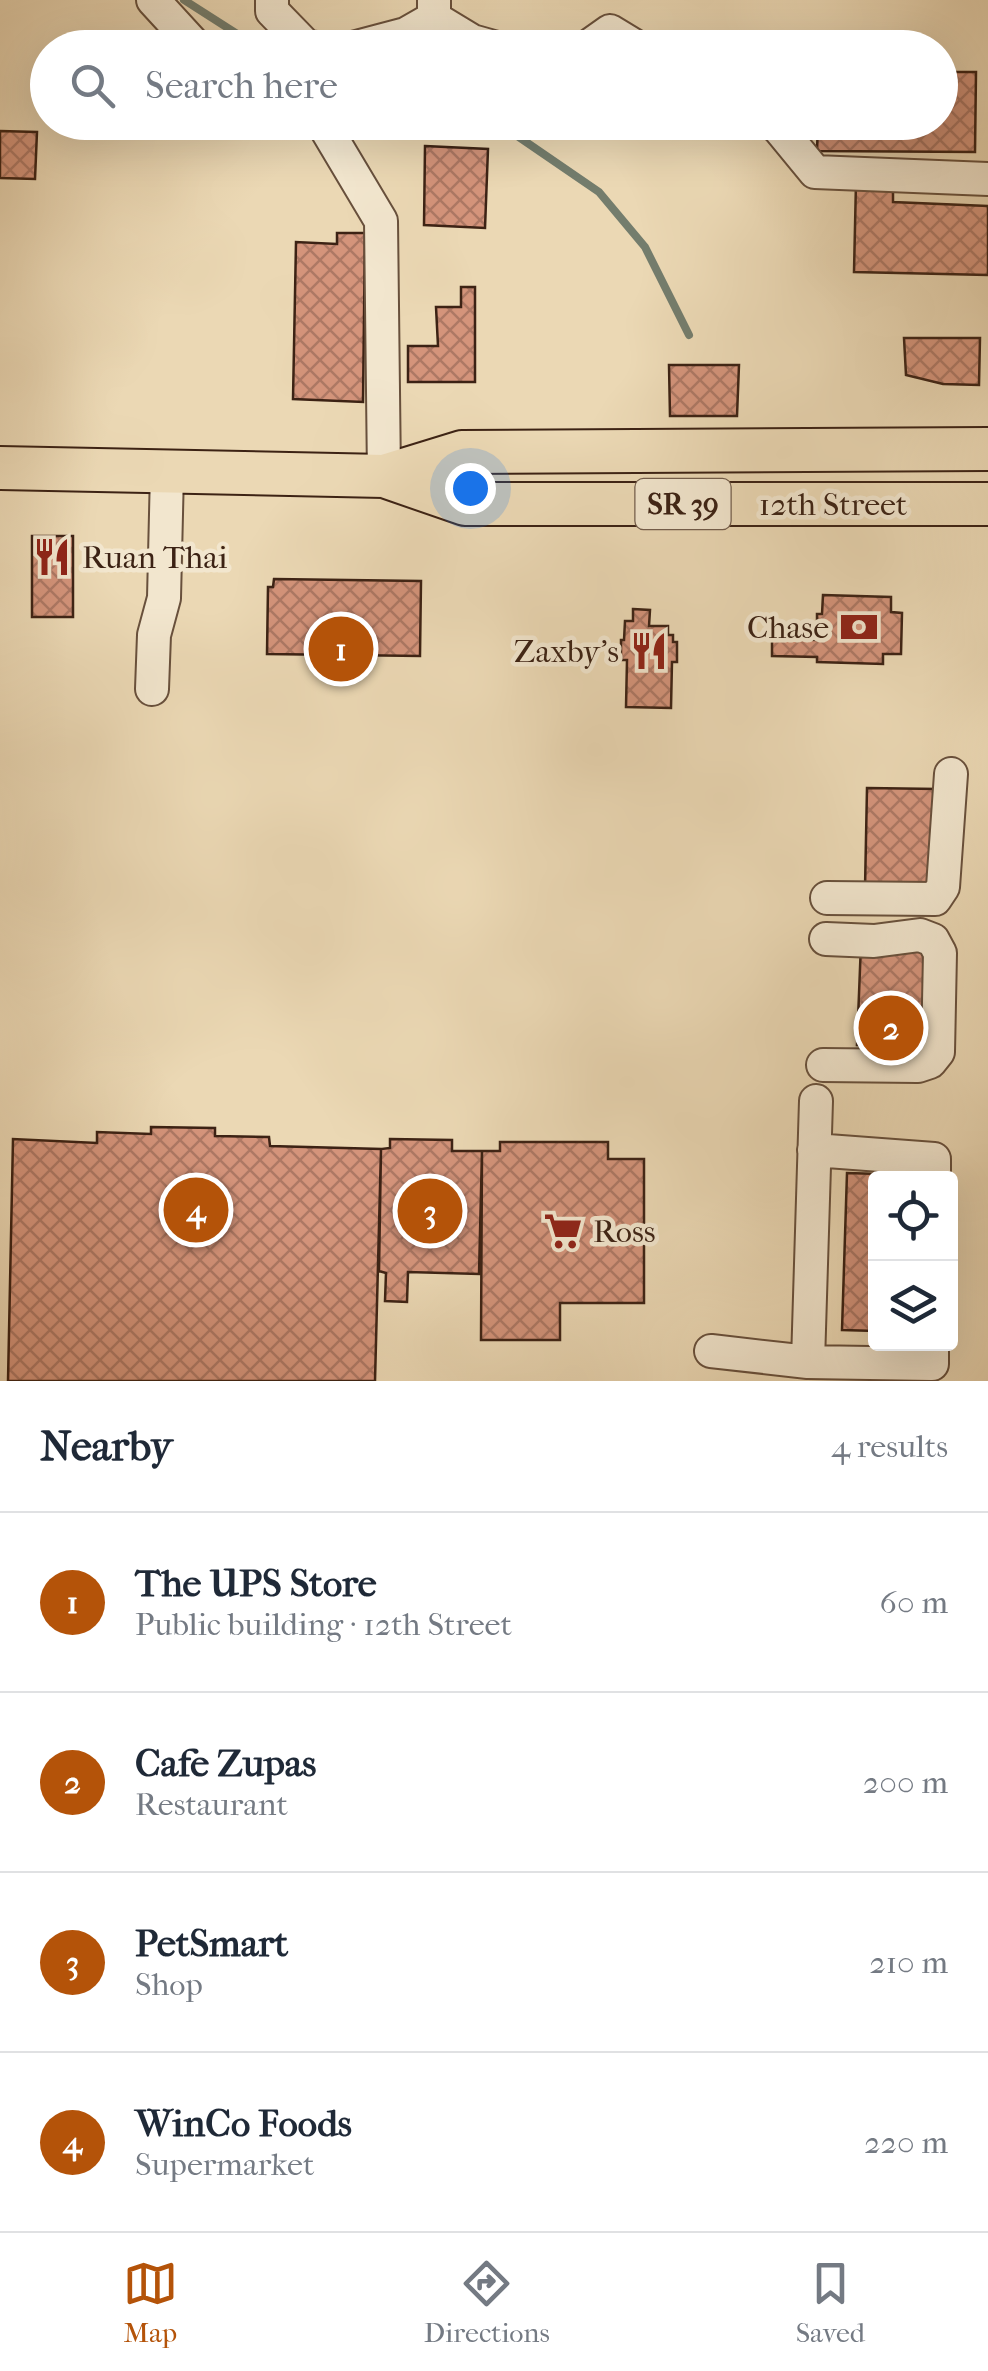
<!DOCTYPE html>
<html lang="en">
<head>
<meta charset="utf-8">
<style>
  body { margin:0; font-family:"IM FELL French Canon",serif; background:#f2f2f3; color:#1f2937 }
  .controls { position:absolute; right:30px; bottom:30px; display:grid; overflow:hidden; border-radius:10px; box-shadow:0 10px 40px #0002 }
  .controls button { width:90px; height:90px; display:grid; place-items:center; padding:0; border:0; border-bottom:2px solid #e0e1e3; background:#fff; color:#1f2937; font:50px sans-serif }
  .you { position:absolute; left:470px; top:488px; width:35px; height:35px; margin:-25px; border:8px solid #fff; border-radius:50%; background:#1a73e8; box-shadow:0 0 0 15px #1a73e833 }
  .badge { display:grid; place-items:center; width:65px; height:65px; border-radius:50%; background:#b45309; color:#fff; font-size:32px; font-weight:700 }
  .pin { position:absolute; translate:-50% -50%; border:5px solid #fff; box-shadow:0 2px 10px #0006 }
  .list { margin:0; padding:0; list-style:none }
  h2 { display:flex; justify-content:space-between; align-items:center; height:130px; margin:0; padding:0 40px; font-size:42px }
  h2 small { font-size:32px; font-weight:400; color:#747a83 }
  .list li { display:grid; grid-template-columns:65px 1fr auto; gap:30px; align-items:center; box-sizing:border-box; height:180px; padding:0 40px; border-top:2px solid #e0e1e3 }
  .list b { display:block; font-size:38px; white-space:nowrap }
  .list p { margin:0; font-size:32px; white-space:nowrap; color:#747a83 }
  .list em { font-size:32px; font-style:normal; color:#747a83 }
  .icon { flex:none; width:55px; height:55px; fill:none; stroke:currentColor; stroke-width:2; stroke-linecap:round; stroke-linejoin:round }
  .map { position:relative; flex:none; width:988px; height:1381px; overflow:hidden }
  .search { position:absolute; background:#fff; box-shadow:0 10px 40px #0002; left:30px; right:30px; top:30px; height:110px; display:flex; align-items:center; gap:25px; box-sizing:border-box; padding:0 35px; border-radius:55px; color:#747a83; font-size:38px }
  .sheet { height:850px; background:#fff }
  nav { display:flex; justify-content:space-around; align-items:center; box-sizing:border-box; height:140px; border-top:2px solid #e0e1e3; background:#fff; font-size:28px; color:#747a83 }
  nav a { display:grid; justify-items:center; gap:5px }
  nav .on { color:#b45309 }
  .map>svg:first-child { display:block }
</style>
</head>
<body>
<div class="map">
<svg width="988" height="1381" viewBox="0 0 988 1381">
  <defs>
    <pattern id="building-cross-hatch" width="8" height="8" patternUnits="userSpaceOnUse" patternTransform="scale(2.5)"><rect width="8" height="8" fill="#d4947b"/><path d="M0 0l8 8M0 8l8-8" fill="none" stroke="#ad7864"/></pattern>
  </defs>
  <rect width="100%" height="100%" fill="#ebd8b4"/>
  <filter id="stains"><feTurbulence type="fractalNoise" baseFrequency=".002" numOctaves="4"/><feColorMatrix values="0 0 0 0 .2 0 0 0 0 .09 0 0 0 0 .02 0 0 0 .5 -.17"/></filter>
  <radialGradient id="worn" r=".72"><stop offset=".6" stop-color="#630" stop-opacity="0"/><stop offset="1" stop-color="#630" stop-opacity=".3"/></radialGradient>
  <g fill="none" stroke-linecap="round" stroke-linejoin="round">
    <!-- stream -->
    <path stroke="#747d6d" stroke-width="8" d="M184,0L259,48
      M497,122L599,192L645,247L689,335"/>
  </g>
  <!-- building -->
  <path fill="url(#building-cross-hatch)" stroke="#3c2214" stroke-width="2.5" d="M818,42H892V48H818Z
    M940,72H976L975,152L817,151L818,122H940Z
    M0,131L37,132L35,179L0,178Z
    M425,146L488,149L485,228L424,225Z
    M856,182H893V202L988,206V275L854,272Z
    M337,233H365L363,402L293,399L296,242L337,244Z
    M461,287H475V382H408V346H438L436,307H461Z
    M904,338H980L979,385L943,384L906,375Z
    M669,365H739L737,416H670Z
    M32,536H73V617H32Z
    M274,579L421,581L420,656L267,654L268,587H273Z
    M823,595L891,597V612L902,613L901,654H883V664L817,662V657L772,656V639L817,640V614H822Z
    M633,609L650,610L649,626H668V635H673V642H677V662H672L671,708L626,707L627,660H621V640H624L625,621H633Z
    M867,788L938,789L937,890L865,889Z
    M861,943L931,946L928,1048L857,1045Z
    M151,1127L215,1128V1136L269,1137L270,1146L381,1149L375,1381H8L13,1139L97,1143V1132L151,1134Z
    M390,1139L452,1140V1151H482L479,1274L408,1272L407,1302L385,1301L386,1273L379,1271L381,1149L390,1148Z
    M500,1142H608V1159H644V1303H560V1340H481L482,1151H500Z
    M847,1173L913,1175V1178H876V1331L842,1330Z"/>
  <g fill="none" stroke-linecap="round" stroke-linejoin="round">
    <!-- minor casing -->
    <g stroke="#68503c" stroke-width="36">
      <path id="minor" d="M153,0L197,48
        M272,0V11L307,47L316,48
        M434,18L472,41L497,48
        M353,48L406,34L434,18V0
        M586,48L610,31L638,48
        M322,122L381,221L384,476
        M770,122L778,127L815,172L988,179
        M152,689L154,635L164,598L167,472
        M827,898L935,899L943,887L951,774
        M823,1065L918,1066L930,1062L938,1052L940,953L933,940L920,935L874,941L826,939
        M814,1150L934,1159V1178
        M711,1351L808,1362L932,1364V1344
        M808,1362L816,1101"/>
    </g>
    <!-- major casing -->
    <g stroke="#3c2214" stroke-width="46">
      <path id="major" d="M0,468L384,476L462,452L988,449
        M384,476L465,504H988"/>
    </g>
    <!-- minor -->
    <use href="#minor" stroke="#f2e6ce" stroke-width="32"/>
    <!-- major -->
    <use href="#major" stroke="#ebd8b4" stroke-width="42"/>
  </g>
  <!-- icons -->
  <defs>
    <g id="restaurant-bare" transform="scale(3)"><path d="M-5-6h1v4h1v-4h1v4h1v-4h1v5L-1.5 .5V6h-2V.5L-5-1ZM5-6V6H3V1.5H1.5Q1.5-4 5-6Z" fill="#8f2418" stroke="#f2e6ce" stroke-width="2.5" paint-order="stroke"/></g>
    <g id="bank-bare" transform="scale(3)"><path d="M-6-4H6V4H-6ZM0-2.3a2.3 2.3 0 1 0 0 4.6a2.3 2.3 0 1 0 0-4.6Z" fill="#8f2418" stroke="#f2e6ce" stroke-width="2.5" paint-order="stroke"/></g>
    <g id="supermarket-bare" transform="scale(3)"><path d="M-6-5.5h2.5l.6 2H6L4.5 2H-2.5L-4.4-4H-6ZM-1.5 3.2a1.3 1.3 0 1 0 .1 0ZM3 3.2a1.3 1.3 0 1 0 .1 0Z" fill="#8f2418" stroke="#f2e6ce" stroke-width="2.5" paint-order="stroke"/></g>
  </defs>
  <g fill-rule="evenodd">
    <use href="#restaurant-bare" x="52" y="557"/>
    <use href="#bank-bare" x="859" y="627"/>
    <use href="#restaurant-bare" x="649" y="651"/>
    <use href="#supermarket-bare" x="563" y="1231"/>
  </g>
  <g text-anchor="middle" stroke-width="9" stroke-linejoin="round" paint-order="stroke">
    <!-- shield labels -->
    <rect fill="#f2e6ce" stroke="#735d4c" stroke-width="2.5" x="635.5" y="479" width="95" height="50" rx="8"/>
    <g font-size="30" font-weight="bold" fill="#3c2214">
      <text x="683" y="514">SR 39</text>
    </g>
    <!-- street labels -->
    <g font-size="32" fill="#3c2214" stroke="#f2e6ce">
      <text x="833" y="515">12th Street</text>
    </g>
    <!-- poi labels -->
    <g font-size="32" fill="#3c2214" stroke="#f2e6ce" text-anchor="start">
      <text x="82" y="568">Ruan Thai</text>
      <text x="829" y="638" text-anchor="end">Chase</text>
      <text x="619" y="662" text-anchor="end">Zaxby's</text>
      <text x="593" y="1242">Ross</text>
    </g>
  </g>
  <rect width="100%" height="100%" filter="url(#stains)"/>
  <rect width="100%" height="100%" fill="url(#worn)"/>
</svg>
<div class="controls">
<button><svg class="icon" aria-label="locate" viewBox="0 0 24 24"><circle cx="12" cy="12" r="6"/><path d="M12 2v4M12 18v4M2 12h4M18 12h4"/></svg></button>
<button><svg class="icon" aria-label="layers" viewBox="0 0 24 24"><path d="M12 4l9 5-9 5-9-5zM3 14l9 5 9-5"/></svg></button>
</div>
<div class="you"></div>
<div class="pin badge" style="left:341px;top:649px">1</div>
<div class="pin badge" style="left:891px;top:1028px">2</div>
<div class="pin badge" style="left:430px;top:1211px">3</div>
<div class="pin badge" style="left:196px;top:1210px">4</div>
<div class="search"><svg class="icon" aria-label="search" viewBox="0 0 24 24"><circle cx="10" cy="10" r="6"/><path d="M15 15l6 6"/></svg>Search here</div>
</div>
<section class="sheet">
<h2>Nearby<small>4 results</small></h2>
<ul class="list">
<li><span class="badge">1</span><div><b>The UPS Store</b><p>Public building · 12th Street</p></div><em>60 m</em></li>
<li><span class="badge">2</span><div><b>Cafe Zupas</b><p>Restaurant</p></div><em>200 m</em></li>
<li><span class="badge">3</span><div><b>PetSmart</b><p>Shop</p></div><em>210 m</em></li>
<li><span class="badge">4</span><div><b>WinCo Foods</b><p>Supermarket</p></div><em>220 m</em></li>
</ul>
</section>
<nav>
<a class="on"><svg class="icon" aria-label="map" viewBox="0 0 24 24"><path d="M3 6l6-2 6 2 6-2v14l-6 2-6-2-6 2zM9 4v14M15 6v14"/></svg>Map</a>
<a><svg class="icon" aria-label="directions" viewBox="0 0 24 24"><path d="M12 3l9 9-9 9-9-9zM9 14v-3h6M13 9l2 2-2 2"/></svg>Directions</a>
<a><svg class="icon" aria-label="saved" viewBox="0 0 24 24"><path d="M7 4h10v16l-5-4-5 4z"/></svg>Saved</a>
</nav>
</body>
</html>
